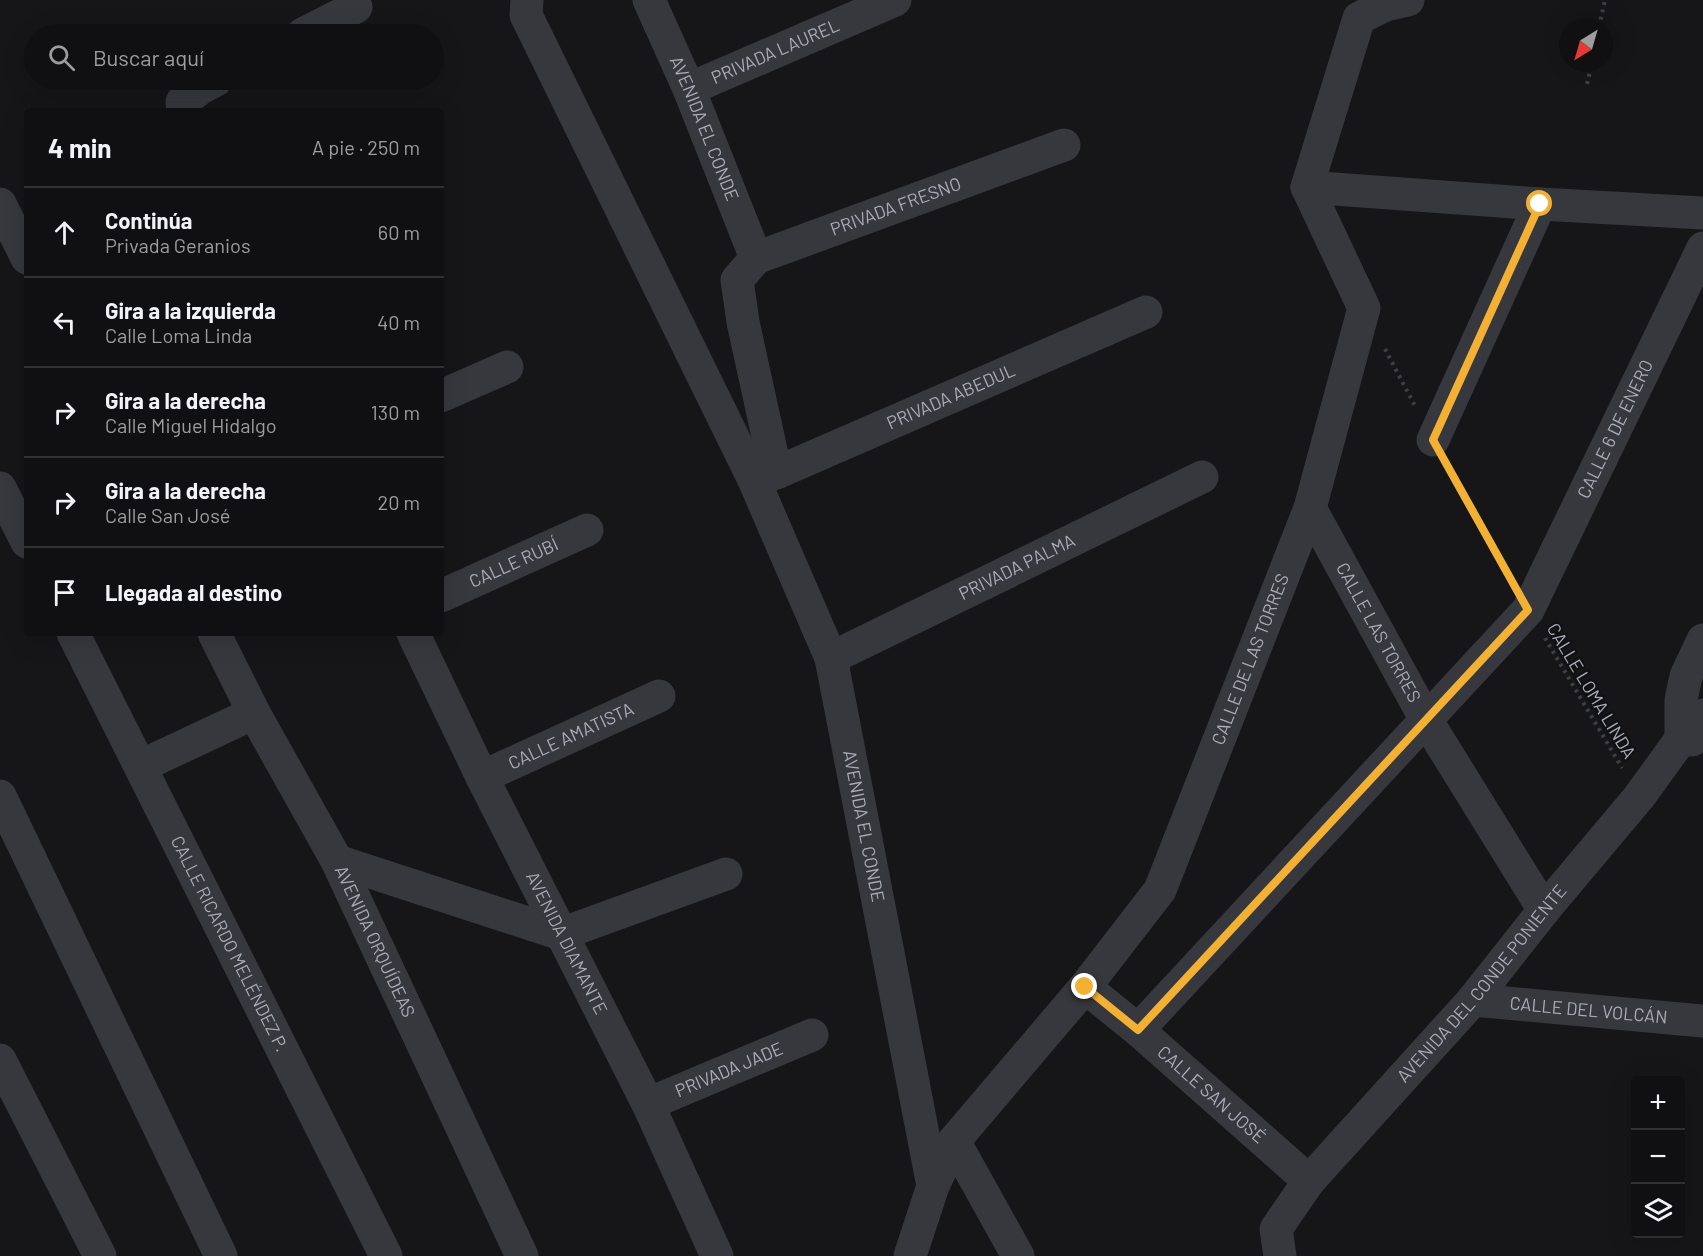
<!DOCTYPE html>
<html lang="es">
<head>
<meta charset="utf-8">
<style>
  body { margin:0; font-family:Barlow,sans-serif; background:#19191b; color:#f1f3f6 }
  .controls { position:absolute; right:18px; bottom:18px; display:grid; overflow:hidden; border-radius:6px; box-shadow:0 6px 24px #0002 }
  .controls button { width:54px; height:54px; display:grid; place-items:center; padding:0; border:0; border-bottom:2px solid #303032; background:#101012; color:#f1f3f6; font:30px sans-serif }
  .compass { position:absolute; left:1559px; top:18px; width:54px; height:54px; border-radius:50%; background:#101012; box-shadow:0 6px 24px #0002; rotate:217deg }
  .stop { position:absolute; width:18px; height:18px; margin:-14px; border:4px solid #f2b134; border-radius:50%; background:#fff }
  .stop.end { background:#f2b134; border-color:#fff; box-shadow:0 2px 6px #0008 }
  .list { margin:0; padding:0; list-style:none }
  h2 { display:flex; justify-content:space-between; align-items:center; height:78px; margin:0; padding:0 24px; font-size:26px }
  h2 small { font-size:20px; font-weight:400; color:#9c9d9f }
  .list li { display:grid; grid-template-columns:39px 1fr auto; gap:18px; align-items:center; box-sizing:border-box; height:90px; padding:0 24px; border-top:2px solid #303032 }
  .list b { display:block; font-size:22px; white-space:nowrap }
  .list p { margin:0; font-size:20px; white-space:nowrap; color:#9c9d9f }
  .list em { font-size:20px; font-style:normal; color:#9c9d9f }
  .icon { flex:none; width:33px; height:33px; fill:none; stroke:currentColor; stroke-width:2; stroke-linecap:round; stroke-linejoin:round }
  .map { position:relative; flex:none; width:1703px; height:1256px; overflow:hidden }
  .search { position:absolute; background:#101012; box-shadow:0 6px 24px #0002; left:24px; top:24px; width:420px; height:66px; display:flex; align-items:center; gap:15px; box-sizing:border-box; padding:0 21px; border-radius:33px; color:#9c9d9f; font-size:22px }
  .panel { position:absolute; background:#101012; box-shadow:0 6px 24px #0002; left:24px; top:108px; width:420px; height:528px; border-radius:6px }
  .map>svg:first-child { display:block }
</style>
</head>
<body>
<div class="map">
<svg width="1703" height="1256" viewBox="0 0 1703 1256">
  <rect width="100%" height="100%" fill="#161618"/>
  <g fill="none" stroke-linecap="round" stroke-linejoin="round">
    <!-- path -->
    <path stroke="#3d3f44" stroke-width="4" stroke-dasharray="3 4.5" stroke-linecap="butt" d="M1599,27L1605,0
      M1587,84L1592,63
      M1385,349L1415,406
      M1447,465L1510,577
      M1545,638L1622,768"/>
    <!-- street -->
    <g stroke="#37383d" stroke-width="33">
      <path id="s1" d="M527,0L526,15L754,480L831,658L933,1186"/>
      <path id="s2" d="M649,0L689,89L756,258"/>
      <path d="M303,34L356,7"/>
      <path id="s3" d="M689,89L895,0"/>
      <path d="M183,111L182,102L201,88L216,80"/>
      <path d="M1307,187L1540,204L1703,213"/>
      <path d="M0,204L27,258"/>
      <path d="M441,396L507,367"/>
      <path d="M1433,440L1540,204"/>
      <path id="s4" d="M776,473L743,322L737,280L756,258L1064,145"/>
      <path id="s5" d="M756,480L776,473L1146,312"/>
      <path d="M0,488L27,542"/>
      <path id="s6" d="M1310,508L1425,718L1544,910"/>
      <path id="s7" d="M441,596L587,530"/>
      <path id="s8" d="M73,633L386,1256"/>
      <path id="s9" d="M214,633L254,713L337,861L522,1256"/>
      <path id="s10" d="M413,633L482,777L648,1104L717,1256"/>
      <path id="s11" d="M831,658L1202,477"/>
      <path d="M1692,740L1681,739V700L1686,676L1703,640"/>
      <path d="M141,766L254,713"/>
      <path id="s12" d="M482,777L659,696"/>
      <path d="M0,796L221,1256"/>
      <path d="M337,861L561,934L726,874"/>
      <path id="s13" d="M1085,987L1138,1030L1309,1181"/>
      <path id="s14" d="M1473,1000L1703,1021"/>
      <path id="s15" d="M1138,1030L1528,610L1703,248"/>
      <path d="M0,1060L100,1256"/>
      <path id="s16" d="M648,1104L812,1035"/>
      <path d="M954,1141L1018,1256"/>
      <path id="s17" d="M910,1256L933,1186L954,1141L1085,987L1160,890L1310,508L1364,308L1307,187L1359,18L1386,5L1408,0"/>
      <path id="s18" d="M1280,1256L1276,1229L1309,1181L1473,1000L1544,910L1639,797L1681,739L1703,715"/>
    </g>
  </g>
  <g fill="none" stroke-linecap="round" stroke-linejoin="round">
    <!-- route -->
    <path stroke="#f2b134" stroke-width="8" d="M1085,987L1138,1030L1528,610L1433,440L1540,204"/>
  </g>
  <g text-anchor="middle" stroke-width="4.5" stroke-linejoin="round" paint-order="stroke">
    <!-- street labels -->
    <g font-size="18" fill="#a8adb8" stroke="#111113">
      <text dy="6" stroke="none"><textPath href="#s3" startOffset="94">PRIVADA LAUREL</textPath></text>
      <text dy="6" stroke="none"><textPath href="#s2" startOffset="140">AVENIDA EL CONDE</textPath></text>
      <text dy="6" stroke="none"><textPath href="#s4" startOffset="375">PRIVADA FRESNO</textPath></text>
      <text dy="6" stroke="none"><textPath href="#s5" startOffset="212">PRIVADA ABEDUL</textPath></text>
      <text dy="6" stroke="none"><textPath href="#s15" startOffset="774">CALLE 6 DE ENERO</textPath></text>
      <text dy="6" stroke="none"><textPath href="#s7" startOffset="80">CALLE RUBÍ</textPath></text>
      <text dy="6" stroke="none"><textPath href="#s11" startOffset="207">PRIVADA PALMA</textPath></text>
      <text dy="6" stroke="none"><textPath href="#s6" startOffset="142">CALLE LAS TORRES</textPath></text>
      <text dy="6" stroke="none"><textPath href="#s17" startOffset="696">CALLE DE LAS TORRES</textPath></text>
      <text transform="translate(1591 691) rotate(59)" y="6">CALLE LOMA LINDA</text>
      <text dy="6" stroke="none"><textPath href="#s12" startOffset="98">CALLE AMATISTA</textPath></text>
      <text dy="6" stroke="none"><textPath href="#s1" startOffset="898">AVENIDA EL CONDE</textPath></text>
      <text dy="6" stroke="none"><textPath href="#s9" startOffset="348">AVENIDA ORQUÍDEAS</textPath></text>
      <text dy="6" stroke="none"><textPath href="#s8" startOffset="348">CALLE RICARDO MELÉNDEZ P.</textPath></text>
      <text dy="6" stroke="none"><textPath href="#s10" startOffset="346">AVENIDA DIAMANTE</textPath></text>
      <text dy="6" stroke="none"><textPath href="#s18" startOffset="348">AVENIDA DEL CONDE PONIENTE</textPath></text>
      <text dy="6" stroke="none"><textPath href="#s14" startOffset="116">CALLE DEL VOLCÁN</textPath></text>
      <text dy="6" stroke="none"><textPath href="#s16" startOffset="88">PRIVADA JADE</textPath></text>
      <text dy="6" stroke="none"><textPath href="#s13" startOffset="166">CALLE SAN JOSÉ</textPath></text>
    </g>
  </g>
</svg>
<div class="controls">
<button>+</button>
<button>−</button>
<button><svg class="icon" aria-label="layers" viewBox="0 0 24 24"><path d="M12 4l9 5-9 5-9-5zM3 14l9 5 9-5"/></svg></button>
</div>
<svg class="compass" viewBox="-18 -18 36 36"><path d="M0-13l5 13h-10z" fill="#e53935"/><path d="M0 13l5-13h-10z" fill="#9c9d9f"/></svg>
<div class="stop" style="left:1540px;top:204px"></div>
<div class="stop end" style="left:1085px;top:987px"></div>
<div class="search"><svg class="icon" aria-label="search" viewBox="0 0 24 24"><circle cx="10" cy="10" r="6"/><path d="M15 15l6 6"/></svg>Buscar aquí</div>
<section class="panel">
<h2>4 min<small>A pie · 250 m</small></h2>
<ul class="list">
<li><svg class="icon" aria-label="ahead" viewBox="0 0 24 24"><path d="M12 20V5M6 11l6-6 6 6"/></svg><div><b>Continúa</b><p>Privada Geranios</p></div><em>60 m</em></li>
<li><svg class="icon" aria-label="left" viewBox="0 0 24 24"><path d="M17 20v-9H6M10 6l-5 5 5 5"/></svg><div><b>Gira a la izquierda</b><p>Calle Loma Linda</p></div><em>40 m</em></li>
<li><svg class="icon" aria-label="right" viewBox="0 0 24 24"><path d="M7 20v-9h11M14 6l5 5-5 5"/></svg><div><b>Gira a la derecha</b><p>Calle Miguel Hidalgo</p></div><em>130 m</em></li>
<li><svg class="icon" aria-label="right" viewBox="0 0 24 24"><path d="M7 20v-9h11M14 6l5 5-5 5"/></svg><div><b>Gira a la derecha</b><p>Calle San José</p></div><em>20 m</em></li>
<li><svg class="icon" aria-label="arrive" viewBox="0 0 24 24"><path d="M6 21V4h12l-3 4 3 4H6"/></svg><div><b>Llegada al destino</b></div></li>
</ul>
</section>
</div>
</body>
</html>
